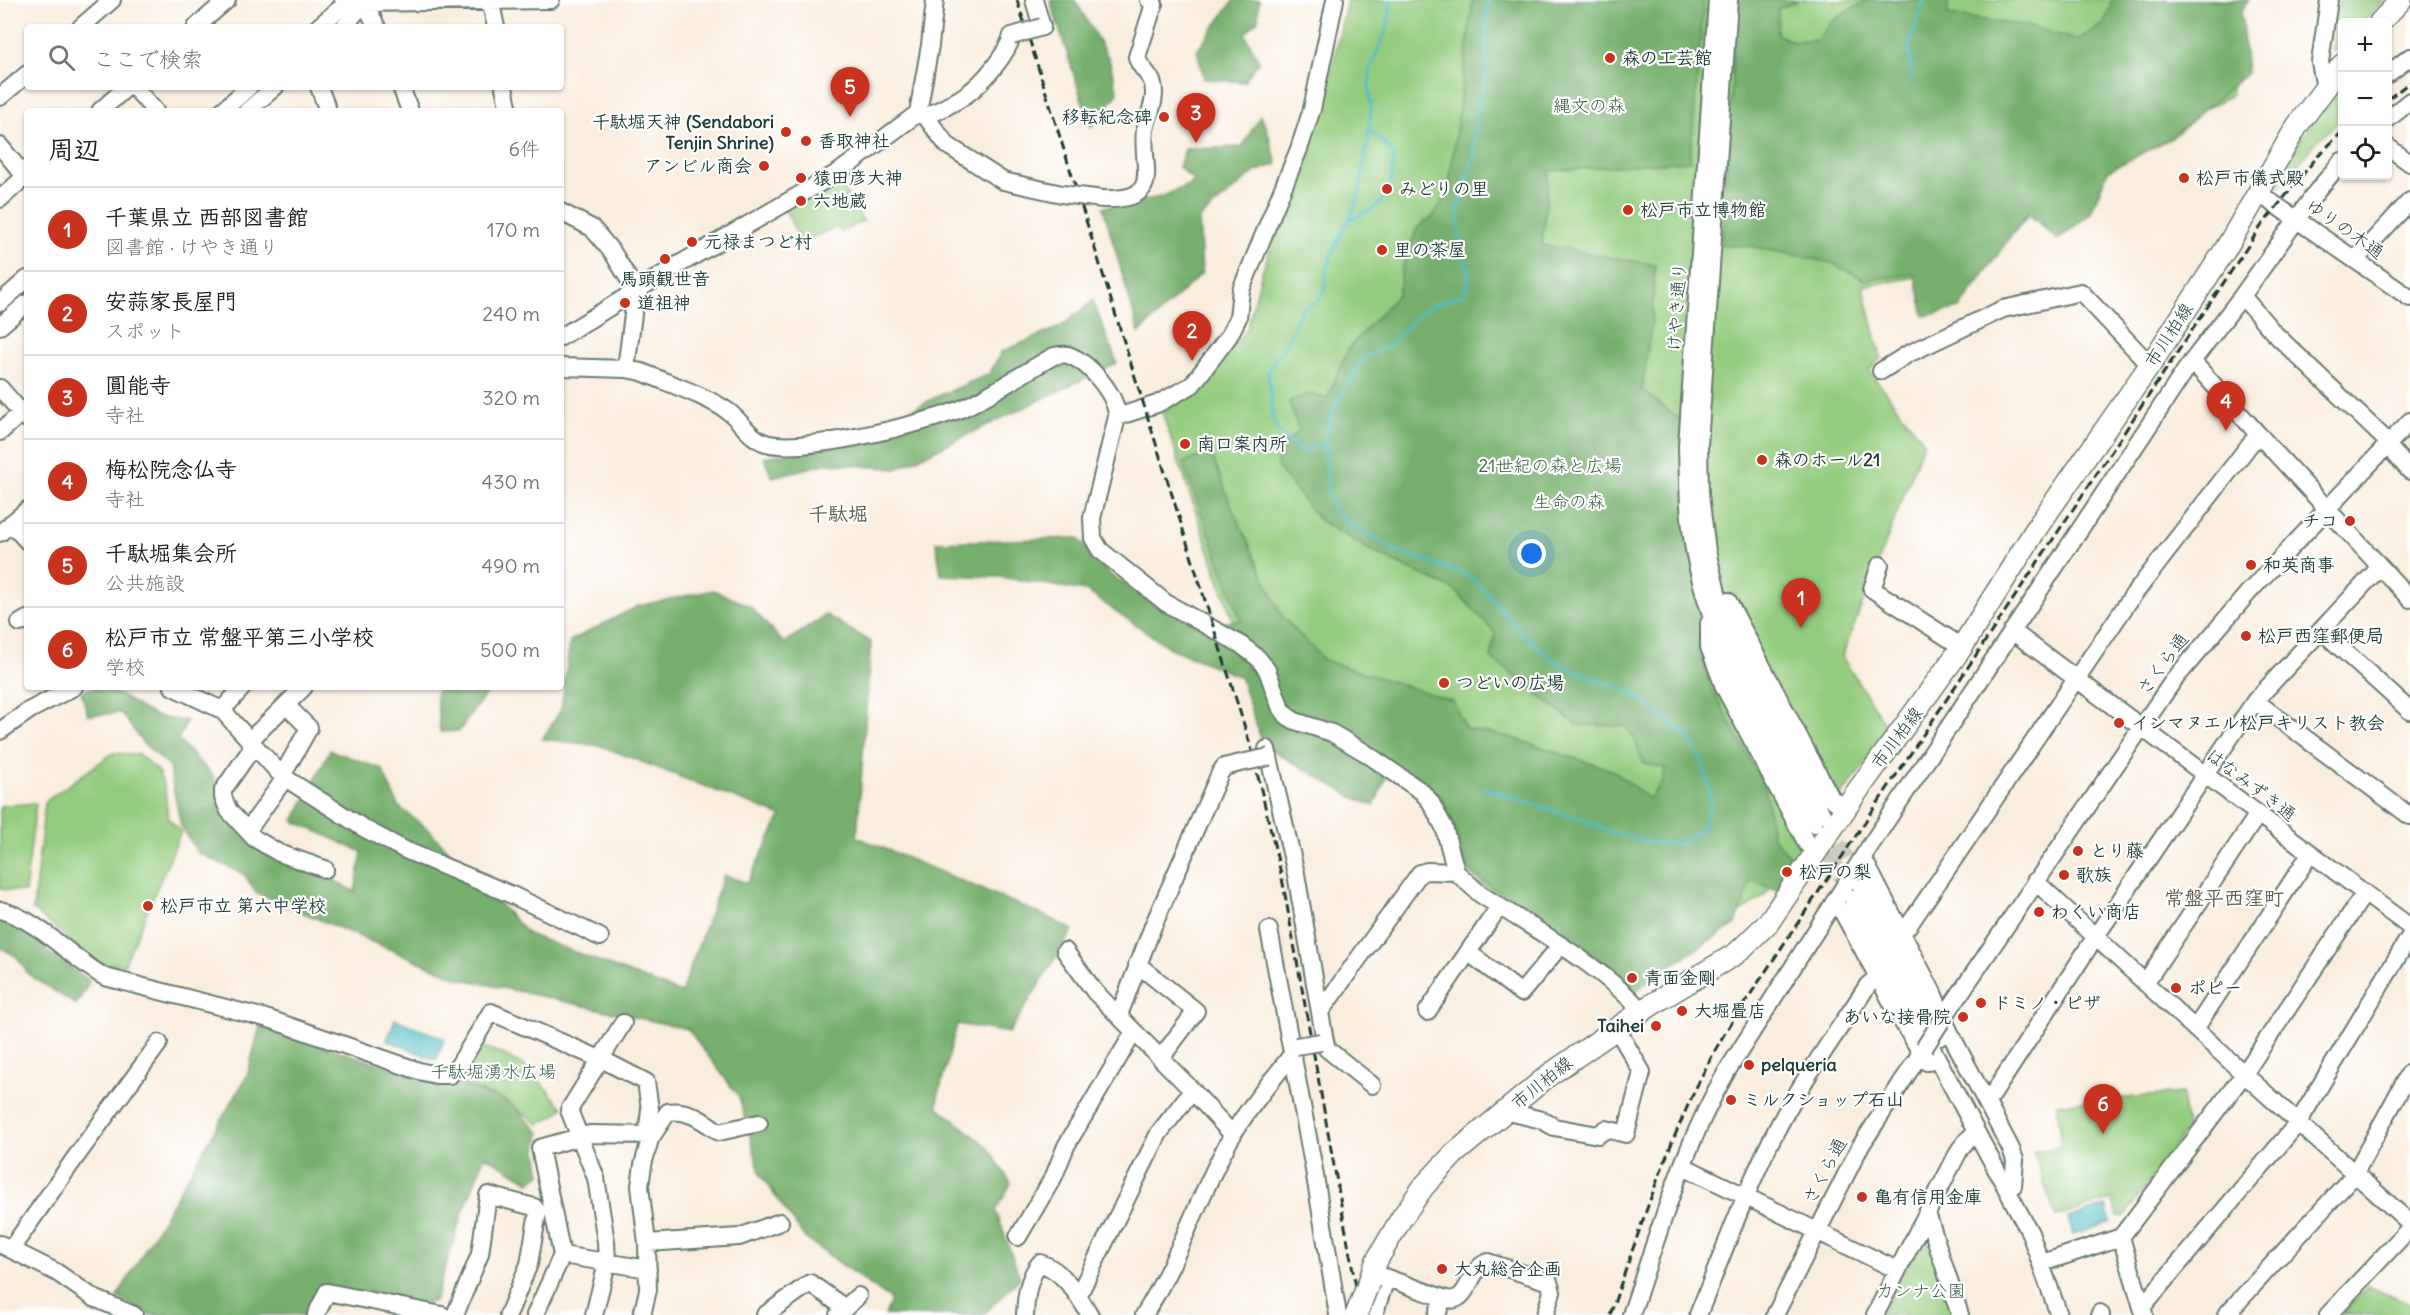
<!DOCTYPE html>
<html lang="ja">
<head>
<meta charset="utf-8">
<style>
  body { margin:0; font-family:Delius,"Klee One",sans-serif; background:#f6f6f6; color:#202124 }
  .controls { position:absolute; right:18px; top:18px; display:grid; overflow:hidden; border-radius:6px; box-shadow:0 2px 4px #0004 }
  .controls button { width:54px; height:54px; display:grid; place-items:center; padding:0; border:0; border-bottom:2px solid #e0e0e0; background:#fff; color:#202124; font:30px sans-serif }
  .you { position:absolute; left:1532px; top:554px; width:21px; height:21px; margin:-15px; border:4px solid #fff; border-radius:50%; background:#1a73e8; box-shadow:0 0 0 9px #1a73e833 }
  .badge { display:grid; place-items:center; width:39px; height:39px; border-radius:50%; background:#c8321e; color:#fff; font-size:20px; font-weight:700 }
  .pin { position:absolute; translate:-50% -50px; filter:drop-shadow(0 2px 3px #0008) }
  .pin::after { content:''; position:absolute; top:32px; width:21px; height:18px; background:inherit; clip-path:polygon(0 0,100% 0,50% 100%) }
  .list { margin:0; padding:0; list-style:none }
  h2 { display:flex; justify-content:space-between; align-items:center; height:78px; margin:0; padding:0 24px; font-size:26px }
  h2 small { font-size:20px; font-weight:400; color:#757577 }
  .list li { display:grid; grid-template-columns:39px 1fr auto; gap:18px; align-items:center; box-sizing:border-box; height:84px; padding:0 24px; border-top:2px solid #e0e0e0 }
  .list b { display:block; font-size:22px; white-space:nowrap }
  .list p { margin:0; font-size:20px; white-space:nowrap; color:#757577 }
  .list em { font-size:20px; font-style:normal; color:#757577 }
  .icon { flex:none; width:33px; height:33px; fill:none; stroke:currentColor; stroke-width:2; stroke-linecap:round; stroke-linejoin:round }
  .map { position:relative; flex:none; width:2410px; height:1315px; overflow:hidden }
  .search { position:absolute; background:#fff; box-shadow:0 2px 4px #0004; left:24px; top:24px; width:540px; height:66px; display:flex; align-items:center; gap:15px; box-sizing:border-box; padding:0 21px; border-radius:6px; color:#757577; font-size:22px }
  .panel { position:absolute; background:#fff; box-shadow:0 2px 4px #0004; left:24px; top:108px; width:540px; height:582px; border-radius:6px }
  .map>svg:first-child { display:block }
</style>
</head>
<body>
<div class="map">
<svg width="2410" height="1315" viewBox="0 0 2410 1315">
  <rect width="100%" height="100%" fill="#fff"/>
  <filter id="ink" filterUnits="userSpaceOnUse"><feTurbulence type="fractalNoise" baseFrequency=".0167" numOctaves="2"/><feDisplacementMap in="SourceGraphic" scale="12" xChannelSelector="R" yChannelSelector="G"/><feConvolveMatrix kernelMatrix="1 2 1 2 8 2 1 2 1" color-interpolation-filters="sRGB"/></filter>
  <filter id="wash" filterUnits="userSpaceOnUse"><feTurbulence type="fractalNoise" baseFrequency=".008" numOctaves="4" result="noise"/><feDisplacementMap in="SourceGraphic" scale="24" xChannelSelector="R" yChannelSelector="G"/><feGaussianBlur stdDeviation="1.35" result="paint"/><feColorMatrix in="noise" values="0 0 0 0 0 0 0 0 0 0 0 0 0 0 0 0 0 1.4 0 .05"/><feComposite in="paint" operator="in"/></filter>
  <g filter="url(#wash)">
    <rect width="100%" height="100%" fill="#f9eddd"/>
    <!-- green -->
    <path fill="#94cc7f" stroke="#5a845a" stroke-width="1.5" d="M1347,0H2233L2231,95L2044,197L1985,266L1863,286L1881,358L1869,371L1924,442L1842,657L1890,732L1763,897L1632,988L1482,886L1463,866L1451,823L1436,795L1429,787L1236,630L1162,412L1197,389L1247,329L1262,272L1323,108Z
      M2339,0H2384L2363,22H2342V44L2336,51L2331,48Z
      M2342,79V118L2313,145L2281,187L2275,185L2287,159Z
      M838,180L863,221L841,232L837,227L801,242L785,210Z
      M113,753L139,755L158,771L165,789L168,818L181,832L124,965L96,963L33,910L45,802Z
      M36,803L25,892L0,889V806Z
      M477,1045L501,1053L528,1068L563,1108L554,1116L539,1124L503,1099L454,1081Z
      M2182,1093L2187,1129L2125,1216H2118L2112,1199L2056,1217L2033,1151L2061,1147L2057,1104Z
      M1924,1231L1955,1315H1880Z
      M2368,1286L2410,1304V1315H2341Z"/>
    <!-- forest -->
    <path fill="#77b06e" stroke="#4b7651" stroke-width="1.5" d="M1050,0H1075L1109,59L1118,93L1091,128Z
      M1234,0H1259L1258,20L1245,34L1259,61L1244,82L1204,79L1197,50Z
      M1473,0H1704L1690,161L1549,171L1542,245L1655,265L1652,320L1642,390L1683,422L1713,608L1697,645L1710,685L1765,787L1772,836L1790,856L1784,893L1751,880L1736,924L1656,975L1634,993L1467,869L1459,840L1440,795L1388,773L1374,806L1351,796L1263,745L1240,677L1170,648L1086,591L1000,577L941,575L936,542L1078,538L1110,575L1199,626L1241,620L1183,463L1211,452L1231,505L1282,616L1324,660L1453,701L1466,729L1510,737L1614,771L1649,799L1663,782L1665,768L1643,763L1635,739L1625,726L1577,725L1491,658L1495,633L1455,590L1373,552L1319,520L1277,466L1279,449L1299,431L1289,401L1309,394L1327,398L1349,348L1398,294L1403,265L1417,228L1433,216L1448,192Z
      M1734,0H1799L1778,9L1777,34L1793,42L1817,40L1833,20L1867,0H1948V15L2029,26L2077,40L2104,24L2112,0H2249L2241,11L2247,73L2171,138L2108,171L2090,214L2058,240L2027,213L1960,308L1924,316L1915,274L1865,280L1832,263L1749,246H1721L1732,83Z
      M1260,116L1266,126L1277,164L1255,172L1199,219L1202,273L1139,333L1103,207L1161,197L1195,182L1179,167L1185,149L1242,147Z
      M1093,301L1117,363L896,469L829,463L772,477L764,457L852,442L934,398L989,374L1001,352L1060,327Z
      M713,590L750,606L784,643L826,615L871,642L857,837L1043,915L1073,930L1009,1033L957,1024L938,1097V1107L987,1146L1011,1183L996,1211L1020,1278L983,1315H885L891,1300L805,1238L761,1176L739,1097L688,1029L458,978L256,893L244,874L198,853L181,826L169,766L143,743L121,713L88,715L81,692C110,678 128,704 154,715C164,719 177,719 187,721L178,740L214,777L223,818L355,892L362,852L294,821L330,750L382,769L399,807L428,829L528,934L681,993L724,875L747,883L781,816L601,746L542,739L561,710L570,641L638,606Z
      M441,687H463L466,690L467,687H491L459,731L440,732L436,693Z
      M0,918L11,920L44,949L90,981L76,1005L29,975L17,957L0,947Z
      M260,1026L370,1061L474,1089L512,1105L540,1133L537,1150L541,1175L530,1182L485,1156L461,1218L435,1301L416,1307L329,1287L313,1315H149L117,1297L247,1076Z"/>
    <!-- water -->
    <path fill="#4fbdc6" stroke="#377d7d" stroke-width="1.5" d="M395,1019L445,1039L436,1060L387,1040Z
      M2106,1206L2111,1222L2073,1235L2068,1218Z"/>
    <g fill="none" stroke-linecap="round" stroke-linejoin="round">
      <!-- stream -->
      <path stroke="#4fbdc6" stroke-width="3" d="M1912,80L1909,47L1924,0
        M1348,220C1385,208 1392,194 1394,156L1382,140L1369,131
        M1325,444L1301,451L1278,432L1273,420L1268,371L1287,342L1302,309L1319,300L1325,289L1326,271L1334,248L1353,211L1360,191L1369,130L1371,106L1369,90L1370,70L1388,26L1391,0
        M1484,788L1583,820L1610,832L1654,843H1680L1691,837L1701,829L1710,808V794L1703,763L1685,733L1631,692L1572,670L1551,659L1518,629L1480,585L1464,573L1399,552L1347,522L1334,509L1328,493L1325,444L1332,413L1362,359L1389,346L1420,313L1433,305L1462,295L1468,286V269L1459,240L1458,208L1474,156L1476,116L1486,77V22L1489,0"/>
    </g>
  </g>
  <g filter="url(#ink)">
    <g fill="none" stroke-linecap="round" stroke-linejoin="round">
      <!-- minor-tunnel -->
      <path stroke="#cdcabb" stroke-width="16" stroke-dasharray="16 8" stroke-linecap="butt" d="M1827,823L1859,882
        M1818,832L1851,895"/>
      <!-- minor casing -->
      <g stroke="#6b7b6f" stroke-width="20">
        <path id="minor" d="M343,0L365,3L551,0
          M363,0L377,27
          M490,0L496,27
          M1034,0L1042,27
          M1717,0L1687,446C1688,482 1688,519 1695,555C1714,652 1768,738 1814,824
          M1729,0L1699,445L1700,495L1707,551L1722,613L1739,655L1822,814
          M81,27L112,0
          M196,27L227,0
          M318,27L338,10L359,5
          M344,27L365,1
          M2388,74L2410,57
          M134,87L155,111
          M319,87L328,111
          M401,87L410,111
          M504,87L509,111
          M2325,88L2320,62L2329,0
          M0,97L27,74
          M100,111L127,87
          M222,111L249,87
          M247,111L275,87
          M918,113L926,117L947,145L1003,181L1062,194
          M926,117C939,110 955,103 967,94C983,83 1007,54 1012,36
          M2388,119L2410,101
          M0,146L27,179
          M2388,147L2410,163
          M2258,193L2410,298
          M0,199L27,175
          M1103,199C1166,201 1140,167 1145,130C1148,114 1157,101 1153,84C1150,73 1139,68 1137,57L1154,4L1149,0
          M561,212L592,228L613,253L636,291L626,369L642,372C667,383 707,396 729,412C741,421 748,436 763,442C795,456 929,423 963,408C994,394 1024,372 1054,356C1059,355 1064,354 1068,355C1089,362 1117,395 1117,417L1092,518L1093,538L1100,550L1166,603L1240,644L1258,658L1267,670L1280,706L1287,716L1295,721L1332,733L1364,752L1421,791L1430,801L1444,827L1456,872L1480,894C1535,930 1597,962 1642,1011
          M2355,260L2410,201
          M2242,296L2273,332L2389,443
          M0,303L27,279
          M0,326L27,303
          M561,337L678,265L839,172L918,113L930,45L935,0
          M561,367L626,369
          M1881,371L1908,354L2003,309L2081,292L2150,365
          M0,388L27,419
          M1117,417L1157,404L1192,385L1229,336L1238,318L1241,290L1299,149L1312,109L1335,0
          M0,432L27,408
          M2258,434L2410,599
          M2387,445L2410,471
          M11,523L27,541
          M0,533L27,510
          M1880,565L1872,589L1962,647
          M1728,601L1831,798L1845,809
          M20,623L27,619
          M1709,623V647L1724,687L1807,844L1817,851
          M2321,630L2410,711
          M2012,631L2410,927
          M173,687L222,710L282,776L365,829L405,850L512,895L600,937
          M2255,701L2410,816
          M222,710L243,687
          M0,731L30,710L74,687
          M249,741L304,687
          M253,747L223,790V797L229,811L254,838L279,853L325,869
          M1267,749L1296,874L1325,1041L1321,1042
          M282,776L309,728L286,705
          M248,830L285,778
          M1863,858L1932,991L1949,1031L2011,1149L2015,1160L2013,1186
          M2035,881L2244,1074L2410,1223
          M1861,887L1940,1037
          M1852,898L2030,1233L2059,1315
          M1834,902L1843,913L1903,1023L1927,1062
          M0,910C41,921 69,957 105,977L269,1019L419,1071L436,1075H450L459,1065L491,1012L607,1062L646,1082L650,1109L648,1128L650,1139L643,1165L640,1186L647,1243L648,1290L642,1315
          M1269,930L1313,1164L1338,1315
          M1902,932L1909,925L2131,598L2258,434L2192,361
          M1065,951L1095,992L1189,1087L1233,1135
          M1468,952L1521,993L1560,946
          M1137,964L1196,1011L1161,1058
          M2145,983L2258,814
          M1320,1012L1420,873L1427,871L1456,872
          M1427,1012L1499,907
          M1119,1015L1153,926L1220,773L1224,767L1236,764
          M1942,1020L2173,681L2248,593L2410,421
          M2195,1029L2310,854
          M1325,1041L1327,1049L1372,1085
          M1986,1101L1993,1094L2096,936L2255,701L2380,567
          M1510,1109L1513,1113L1542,1120L1554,1127L1598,1135L1606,1129L1626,1134L1642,1072L1617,1029
          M650,1139L668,1112C689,1109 703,1121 719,1132L759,1123
          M1683,1166L1897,1270
          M1927,1213L1960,1149L1968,1139
          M1018,1237L1054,1176L1066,1146L1134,1032
          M2121,1237L2144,1314
          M647,1243L739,1237L780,1222
          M0,1244L56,1272L94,1298L134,1315
          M11,1249L75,1158L159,1043
          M562,1255L540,1148L590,1134L650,1135
          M2042,1263L2121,1237L2244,1074L2364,894
          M1373,1273L1443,1298L1437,1315
          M1078,1296L1159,1133L1192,1091
          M1443,1298C1470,1308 1467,1268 1488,1262L1549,1282L1552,1292L1545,1315
          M2142,1307L2298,1123L2410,936
          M2100,1313L2101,1315
          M316,1315L327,1292L442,1315
          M455,1315L480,1254L488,1195L534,1207L538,1212L529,1264L508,1315
          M535,1315L562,1255L648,1269
          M594,1315L607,1263L606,1242L596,1178L569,1110L623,1023
          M765,1315L810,1283L845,1308
          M838,1315L858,1296
          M1025,1315C1026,1296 1028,1278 1040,1263C1063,1270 1078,1295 1090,1315
          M1144,1315C1180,1258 1199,1193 1233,1134C1249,1106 1273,1080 1293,1053
          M1374,1315L1386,1279
          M1631,1315C1659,1232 1683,1147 1727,1071L1866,852L2187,368L2242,296L2317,191L2342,161
          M1698,1315C1724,1251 1747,1186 1779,1125C1805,1076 1838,1031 1868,985L1878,977
          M1775,1315L1860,1147L1924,1048
          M1875,1315L1927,1213L1960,1315
          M2226,1315L2354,1175L2410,1072
          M2328,1315L2410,1228"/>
      </g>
      <!-- major casing -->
      <g stroke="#6b7b6f" stroke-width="24">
        <path id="major" d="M2380,22L2401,0
          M1369,1282L1377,1260L1401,1219L1424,1186L1454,1154L1549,1075L1651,1005L1737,953L1768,923L1856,793L1962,647L2038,526L2150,365L2225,250L2297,126L2342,65"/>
      </g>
      <!-- minor -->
      <use href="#minor" stroke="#fff" stroke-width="16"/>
      <!-- major -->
      <use href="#major" stroke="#fff" stroke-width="21"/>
      <!-- rail -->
      <path stroke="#1f3d34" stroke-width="3" stroke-dasharray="9 4.5" stroke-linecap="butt" d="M1017,0L1251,747L1282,878L1361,1315
        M2388,99L2410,82
        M1610,1315C1644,1218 1674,1120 1726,1031L2262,225L2317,157L2342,132"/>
      <!-- minor-bridge casing -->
      <g stroke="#6b7b6f" stroke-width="20" stroke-linecap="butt">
        <path id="minor-bridge" d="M1012,36L1042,27
          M1062,194L1103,199
          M1236,764L1269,757
          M1296,1046L1321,1042
          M1924,1048L1942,1020"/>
      </g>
      <!-- major-bridge casing -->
      <g stroke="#6b7b6f" stroke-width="24" stroke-linecap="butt">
        <path id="major-bridge" d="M1356,1315L1369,1282"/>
      </g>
      <!-- minor-bridge -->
      <use href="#minor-bridge" stroke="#fff" stroke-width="16"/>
      <!-- major-bridge -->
      <use href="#major-bridge" stroke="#fff" stroke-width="21"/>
    </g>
  </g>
  <!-- markers -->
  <g fill="#c8321e" stroke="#fff" stroke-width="2">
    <circle cx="1610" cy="58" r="6"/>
    <circle cx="1164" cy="117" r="6"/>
    <circle cx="786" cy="132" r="6"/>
    <circle cx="806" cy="141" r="6"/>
    <circle cx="764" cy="166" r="6"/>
    <circle cx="801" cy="178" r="6"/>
    <circle cx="2184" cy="178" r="6"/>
    <circle cx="1387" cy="189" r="6"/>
    <circle cx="801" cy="201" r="6"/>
    <circle cx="1628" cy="210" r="6"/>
    <circle cx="692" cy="242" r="6"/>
    <circle cx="1382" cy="250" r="6"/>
    <circle cx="665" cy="259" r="6"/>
    <circle cx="625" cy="303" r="6"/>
    <circle cx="1185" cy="444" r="6"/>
    <circle cx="1762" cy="460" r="6"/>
    <circle cx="2350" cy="521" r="6"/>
    <circle cx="2251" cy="565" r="6"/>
    <circle cx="2246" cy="636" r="6"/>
    <circle cx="1444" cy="683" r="6"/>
    <circle cx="2119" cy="723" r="6"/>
    <circle cx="2078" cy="851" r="6"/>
    <circle cx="1787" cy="872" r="6"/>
    <circle cx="2064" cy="875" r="6"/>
    <circle cx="148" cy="906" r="6"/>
    <circle cx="2039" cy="912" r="6"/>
    <circle cx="1632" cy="978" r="6"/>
    <circle cx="2176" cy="988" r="6"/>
    <circle cx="1981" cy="1003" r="6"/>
    <circle cx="1682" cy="1011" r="6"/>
    <circle cx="1963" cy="1017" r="6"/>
    <circle cx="1656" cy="1026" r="6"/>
    <circle cx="1749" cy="1065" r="6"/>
    <circle cx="1731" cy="1100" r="6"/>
    <circle cx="1862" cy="1197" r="6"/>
    <circle cx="1442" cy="1269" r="6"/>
  </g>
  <g text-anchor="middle" stroke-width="4.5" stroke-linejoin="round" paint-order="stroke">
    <!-- poi labels -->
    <g font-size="18" font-weight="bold" fill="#1f3d34" stroke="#fff" text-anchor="start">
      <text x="1622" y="64">森の工芸館</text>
      <text x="1152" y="123" text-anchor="end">移転紀念碑</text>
      <text x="774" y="128" text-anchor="end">千駄堀天神 (Sendabori<tspan x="774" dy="21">Tenjin Shrine)</tspan></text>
      <text x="818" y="147">香取神社</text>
      <text x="752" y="172" text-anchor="end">アンビル商会</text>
      <text x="813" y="184">猿田彦大神</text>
      <text x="2196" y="184">松戸市儀式殿</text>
      <text x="1399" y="195">みどりの里</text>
      <text x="813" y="207">六地蔵</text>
      <text x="1640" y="216">松戸市立博物館</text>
      <text x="704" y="248">元禄まつど村</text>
      <text x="1394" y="256">里の茶屋</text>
      <text x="665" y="285" text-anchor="middle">馬頭観世音</text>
      <text x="637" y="309">道祖神</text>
      <text x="1197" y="450">南口案内所</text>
      <text x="1774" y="466">森のホール21</text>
      <text x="2338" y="527" text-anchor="end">チコ</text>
      <text x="2263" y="571">和英商事</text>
      <text x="2258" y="642">松戸西窪郵便局</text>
      <text x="1456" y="689">つどいの広場</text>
      <text x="2131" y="729">インマヌエル松戸キリスト教会</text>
      <text x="2090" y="857">とり藤</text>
      <text x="1799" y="878">松戸の梨</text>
      <text x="2076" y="881">歌族</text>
      <text x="160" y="912">松戸市立 第六中学校</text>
      <text x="2051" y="918">わくい商店</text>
      <text x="1644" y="984">青面金剛</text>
      <text x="2188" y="994">ポピー</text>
      <text x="1993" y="1009">ドミノ・ピザ</text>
      <text x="1694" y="1017">大堀畳店</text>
      <text x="1951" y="1023" text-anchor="end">あいな接骨院</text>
      <text x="1644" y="1032" text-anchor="end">Taihei</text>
      <text x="1761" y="1071">pelqueria</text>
      <text x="1743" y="1106">ミルクショップ石山</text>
      <text x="1874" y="1203">亀有信用金庫</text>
      <text x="1454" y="1275">大丸総合企画</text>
    </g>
    <!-- park labels -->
    <g font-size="18" fill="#3c6147" stroke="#fff">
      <text x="1589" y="112">縄文の森</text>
      <text x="1550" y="472">21世紀の森と広場</text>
      <text x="1569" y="508">生命の森</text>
      <text x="493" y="1078">千駄堀湧水広場</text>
      <text x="1921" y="1297">カンナ公園</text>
    </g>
    <!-- street labels -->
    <g font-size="18" fill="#1f3d34" stroke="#fff">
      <text transform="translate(2345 229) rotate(35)" y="6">ゆりの木通</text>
      <text transform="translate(1677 307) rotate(-86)" y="6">けやき通り</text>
      <text transform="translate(2169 335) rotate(-57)" y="6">市川柏線</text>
      <text transform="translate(2163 664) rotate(-53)" y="6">さくら通</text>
      <text transform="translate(1897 738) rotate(-53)" y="6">市川柏線</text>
      <text transform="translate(2251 785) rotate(37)" y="6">はなみずき通</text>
      <text transform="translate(1542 1083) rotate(-39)" y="6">市川柏線</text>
      <text transform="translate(1825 1171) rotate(-62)" y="6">さくら通</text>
    </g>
    <!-- neighbourhood labels -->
    <g font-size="20" font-weight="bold" fill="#62614f" stroke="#fff">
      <text x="838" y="521">千駄堀</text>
      <text x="2224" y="905">常盤平西窪町</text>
    </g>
  </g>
</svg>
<div class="controls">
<button>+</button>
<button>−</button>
<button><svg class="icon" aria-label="locate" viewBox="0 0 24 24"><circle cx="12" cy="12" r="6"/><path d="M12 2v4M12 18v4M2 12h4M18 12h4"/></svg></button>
</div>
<div class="you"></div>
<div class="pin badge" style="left:1801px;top:628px">1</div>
<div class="pin badge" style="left:1192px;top:361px">2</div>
<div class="pin badge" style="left:1196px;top:143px">3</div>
<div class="pin badge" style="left:2226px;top:431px">4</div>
<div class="pin badge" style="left:850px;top:117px">5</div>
<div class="pin badge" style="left:2103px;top:1134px">6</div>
<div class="search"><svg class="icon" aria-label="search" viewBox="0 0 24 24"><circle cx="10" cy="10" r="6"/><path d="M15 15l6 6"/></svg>ここで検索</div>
<section class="panel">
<h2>周辺<small>6件</small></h2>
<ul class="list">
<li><span class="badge">1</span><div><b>千葉県立 西部図書館</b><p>図書館 · けやき通り</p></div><em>170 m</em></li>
<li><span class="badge">2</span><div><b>安蒜家長屋門</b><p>スポット</p></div><em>240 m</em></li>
<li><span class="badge">3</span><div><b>圓能寺</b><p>寺社</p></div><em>320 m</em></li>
<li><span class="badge">4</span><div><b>梅松院念仏寺</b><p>寺社</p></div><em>430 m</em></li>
<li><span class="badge">5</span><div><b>千駄堀集会所</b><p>公共施設</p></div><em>490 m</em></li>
<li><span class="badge">6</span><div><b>松戸市立 常盤平第三小学校</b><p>学校</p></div><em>500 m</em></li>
</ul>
</section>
</div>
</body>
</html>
